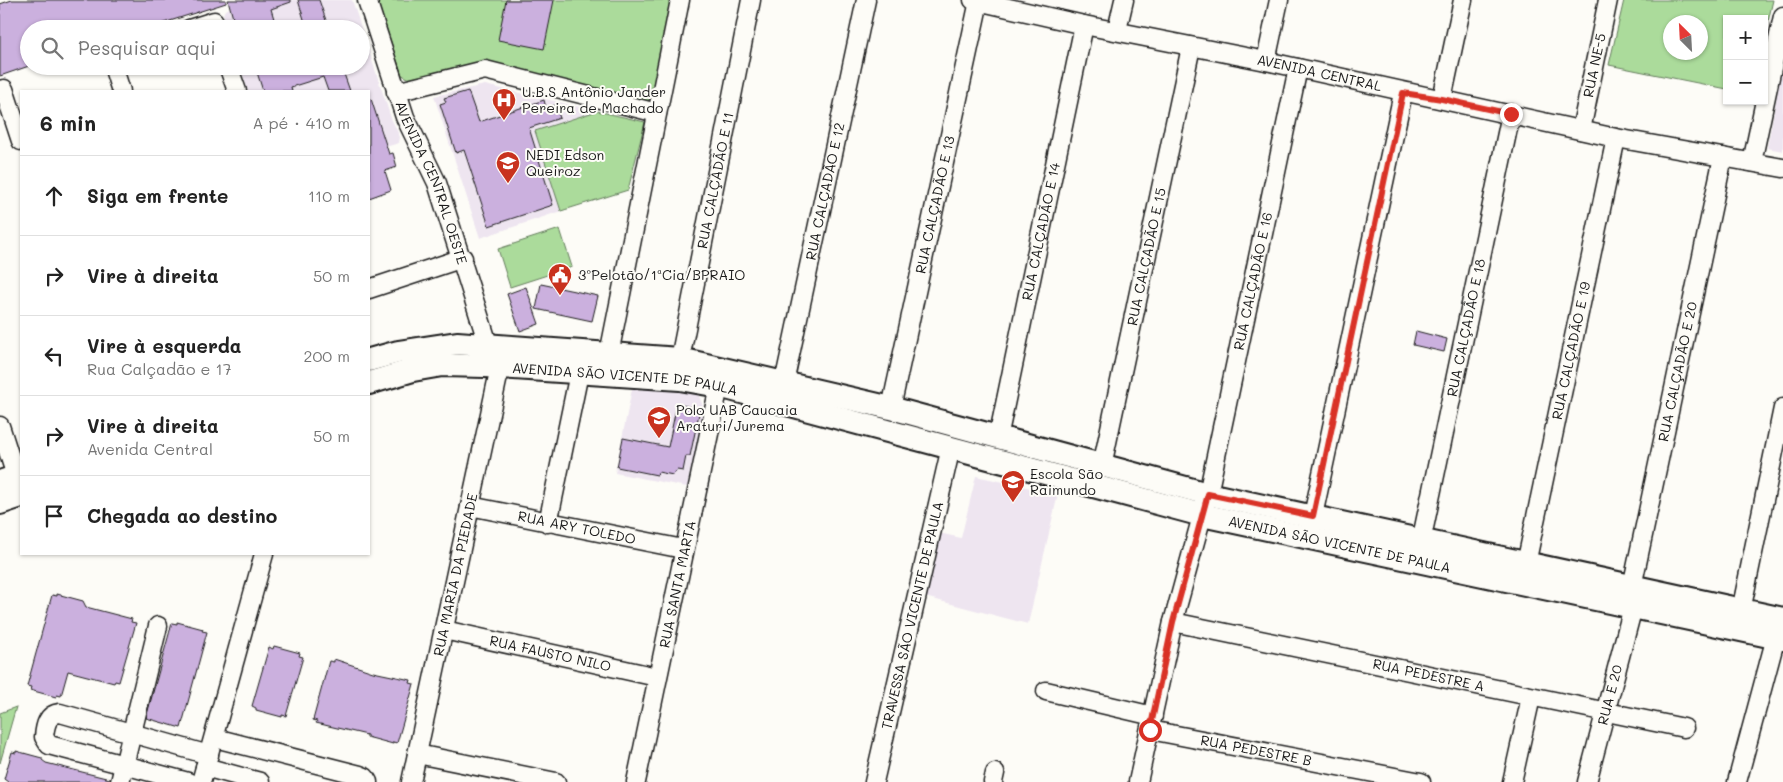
<!DOCTYPE html>
<html lang="pt">
<head>
<meta charset="utf-8">
<style>
  body { margin:0; font-family:Mali,sans-serif; background:#f2f2f2; color:#222 }
  .controls { position:absolute; right:15px; top:15px; display:grid; overflow:hidden; border-radius:0px; box-shadow:0 1px 4px #0004 }
  .controls button { width:45px; height:45px; display:grid; place-items:center; padding:0; border:0; border-bottom:1px solid #e0e0e0; background:#fff; color:#222; font:25px sans-serif }
  .compass { position:absolute; left:1663px; top:15px; width:45px; height:45px; border-radius:50%; background:#fff; box-shadow:0 1px 4px #0004; rotate:336deg }
  .stop { position:absolute; width:15px; height:15px; margin:-11px; border:4px solid #d93025; border-radius:50%; background:#fff }
  .stop.end { background:#d93025; border-color:#fff; box-shadow:0 1px 5px #0008 }
  .list { margin:0; padding:0; list-style:none }
  h2 { display:flex; justify-content:space-between; align-items:center; height:65px; margin:0; padding:0 20px; font-size:21px }
  h2 small { font-size:16px; font-weight:400; color:#767676 }
  .list li { display:grid; grid-template-columns:32px 1fr auto; gap:15px; align-items:center; box-sizing:border-box; height:80px; padding:0 20px; border-top:1px solid #e0e0e0 }
  .list b { display:block; font-size:19px; white-space:nowrap }
  .list p { margin:0; font-size:16px; white-space:nowrap; color:#767676 }
  .list em { font-size:16px; font-style:normal; color:#767676 }
  .icon { flex:none; width:28px; height:28px; fill:none; stroke:currentColor; stroke-width:2; stroke-linecap:round; stroke-linejoin:round }
  .map { position:relative; flex:none; width:1783px; height:782px; overflow:hidden }
  .search { position:absolute; background:#fff; box-shadow:0 1px 4px #0004; left:20px; top:20px; width:350px; height:55px; display:flex; align-items:center; gap:12px; box-sizing:border-box; padding:0 18px; border-radius:28px; color:#767676; font-size:19px }
  .panel { position:absolute; background:#fff; box-shadow:0 1px 4px #0004; left:20px; top:90px; width:350px; height:465px; border-radius:0px }
  .map>svg:first-child { display:block }
</style>
</head>
<body>
<div class="map">
<svg width="1783" height="782" viewBox="0 0 1783 782">
  <rect width="100%" height="100%" fill="#fdfcf7"/>
  <filter id="ink" filterUnits="userSpaceOnUse"><feTurbulence type="fractalNoise" baseFrequency=".02" numOctaves="2"/><feDisplacementMap in="SourceGraphic" scale="10" xChannelSelector="R" yChannelSelector="G"/><feConvolveMatrix kernelMatrix="1 2 1 2 8 2 1 2 1" color-interpolation-filters="sRGB"/></filter>
  <g filter="url(#ink)">
    <!-- built -->
    <path fill="#eee5f0" d="M251,0H352L391,118L400,137L399,143L369,152V91H248L240,66H361V29H228L223,14L225,10Z
      M1783,63V151L1767,148Z
      M485,85L597,111L535,131L561,211L480,238L434,96Z
      M632,389L697,391L704,409L687,487L615,473Z
      M976,476L1058,494L1028,624L925,597L939,533L961,538Z"/>
    <!-- green -->
    <path fill="#abdb9b" stroke="#647c5c" fill-rule="evenodd" d="M377,0H673L654,96L644,103L482,63L412,80L402,75Z
      M1624,0H1773L1764,39V19H1727V89L1609,65ZM1670,22H1700V52H1670Z
      M597,111L645,122L628,190L561,211L535,131Z
      M560,229L572,267L510,287L498,249Z
      M16,707L0,763V713Z"/>
    <!-- building -->
    <path fill="#cbb0de" stroke="#1c1c1c" d="M12,0H226V3L145,29H29V66L0,76V4Z
      M228,0H291V2L271,9L274,19L268,20L271,29H236Z
      M298,0H319L329,29H307Z
      M506,0H554L544,49L498,40Z
      M255,66H348L349,69L343,71L350,91H328L323,77L291,87L292,91H263Z
      M468,91L479,122L544,100L546,108L555,105L560,118L529,128L553,205L489,226L464,150L456,153L440,104L446,102L444,98Z
      M371,99L389,154L393,153L397,167L385,171L391,190L369,198V100Z
      M541,284L598,296L592,321L536,309Z
      M526,287L539,324L520,331L507,294Z
      M1416,331L1447,339L1444,352L1413,345Z
      M677,404L700,409L690,456H686L683,471L677,470L673,475L658,472L657,475L617,467L623,438L668,447Z
      M57,594L83,601L86,607L132,619L131,622L136,623L119,682L115,681L114,683L68,671L61,696L57,695L56,697L30,690L31,687L27,686L52,595L57,596Z
      M177,622L203,629L202,631L207,632L181,728L146,718L172,623L177,624Z
      M274,646L300,653L299,656L303,657L286,716L282,715V717L256,710V708L252,706L269,647L273,649Z
      M334,659L373,672L411,680L410,683L414,684L397,743L393,742V744L367,737V735L316,723L317,721L313,720L329,661L334,662Z
      M16,751L42,758V760L46,763L110,779V782H8L4,779L12,752L16,753Z"/>
    <g fill="none" stroke-linecap="round" stroke-linejoin="round">
      <!-- minor casing -->
      <g stroke="#1c1c1c" stroke-width="21">
        <g id="minor">
          <path id="s1" d="M367,0L405,117L437,183L488,344L487,355"/>
          <path id="s2" d="M973,0L1084,25L1266,61L1616,138L1783,168"/>
          <path d="M189,29L214,21L216,29"/>
          <path d="M1117,30L1124,0"/>
          <path d="M1266,61L1279,0"/>
          <path d="M113,66L121,91"/>
          <path d="M228,66L237,91"/>
          <path d="M0,90L4,89L21,141"/>
          <path d="M396,92L485,70L657,113"/>
          <path d="M1442,99L1463,0"/>
          <path id="s3" d="M1581,130L1608,0"/>
          <path d="M1752,162L1783,16"/>
          <path d="M369,289L463,258"/>
          <path d="M609,354L680,0"/>
          <path id="s4" d="M680,359L751,0"/>
          <path id="s5" d="M784,383L866,0"/>
          <path id="s6" d="M891,408L979,1"/>
          <path d="M0,426L16,476"/>
          <path id="s7" d="M998,438L1084,25"/>
          <path id="s8" d="M1102,466L1191,47"/>
          <path id="s9" d="M470,506L683,549"/>
          <path d="M548,523L579,373"/>
          <path d="M1310,530L1403,93"/>
          <path id="s10" d="M1421,542L1511,114"/>
          <path id="s11" d="M1526,564L1616,138"/>
          <path id="s12" d="M1632,587L1723,157"/>
          <path d="M1741,611L1783,408"/>
          <path id="s13" d="M1173,622L1684,728"/>
          <path id="s14" d="M444,630L657,677"/>
          <path d="M1046,691L1153,716"/>
          <path id="s15" d="M1150,730L1421,782"/>
          <path d="M215,738L360,775L365,777L368,782"/>
          <path d="M417,754L556,782"/>
          <path d="M205,767L260,782"/>
          <path d="M120,782L158,626"/>
          <path d="M188,782L49,745L44,737C45,726 47,714 60,713L209,755"/>
          <path d="M201,782L264,554"/>
          <path id="s16" d="M411,782L500,367"/>
          <path id="s17" d="M636,782L719,386"/>
          <path id="s18" d="M874,782L951,447"/>
          <path d="M993,782L995,773"/>
          <path id="s19" d="M1138,782L1173,622L1208,494L1298,68"/>
          <path d="M1512,782L1531,697"/>
          <path id="s20" d="M1587,782L1633,607"/>
          <path d="M1737,782L1776,637"/>
        </g>
      </g>
      <!-- major casing -->
      <g stroke="#1c1c1c" stroke-width="26">
        <g id="major">
          <path d="M369,360L398,352L457,343L680,359L891,408L1208,494L1783,619"/>
          <path id="s21" d="M369,383L413,370L442,365L485,366L680,379L719,386L1202,515L1783,639"/>
          <path d="M0,482L21,475"/>
          <path d="M0,503L21,496"/>
        </g>
      </g>
      <!-- minor -->
      <use href="#minor" stroke="#fdfcf7" stroke-width="18"/>
      <!-- major -->
      <use href="#major" stroke="#fdfcf7" stroke-width="22"/>
    </g>
  </g>
  <g fill="none" stroke-linecap="round" stroke-linejoin="round" filter="url(#ink)">
    <!-- route -->
    <path stroke="#d93025" stroke-width="6" d="M1150,730L1173,622L1208,494L1313,516L1403,93L1442,99L1511,114"/>
  </g>
  <!-- icons -->
  <defs>
    <g id="hospital-pin" transform="scale(1.25)"><path d="M0 17L-7.5 6A9.5 9.5 0 1 1 7.5 6Z" fill="#c8321e" stroke="#fdfcf7"/><path d="M-5-5h3v3.5h4V-5h3V5h-3V1.5h-4V5h-3Z" fill="#fff"/></g>
    <g id="school-pin" transform="scale(1.25)"><path d="M0 17L-7.5 6A9.5 9.5 0 1 1 7.5 6Z" fill="#c8321e" stroke="#fdfcf7"/><path d="M0-5L7-2L0 1L-7-2ZM-4 1L0 2.5L4 1V4Q0 6-4 4Z" fill="#fff"/></g>
    <g id="civic-pin" transform="scale(1.25)"><path d="M0 17L-7.5 6A9.5 9.5 0 1 1 7.5 6Z" fill="#c8321e" stroke="#fdfcf7"/><path d="M-.6-6.5H3V-4.5H.6V-3L4-1V1h2V6H-6V1h2V-1L-.6-3ZM-1.2 2.5V6h2.4V2.5Z" fill="#fff"/></g>
    <g id="university-pin" transform="scale(1.25)"><path d="M0 17L-7.5 6A9.5 9.5 0 1 1 7.5 6Z" fill="#c8321e" stroke="#fdfcf7"/><path d="M0-5L7-2L0 1L-7-2ZM-4 1L0 2.5L4 1V4Q0 6-4 4Z" fill="#fff"/></g>
  </defs>
  <g fill-rule="evenodd">
    <use href="#hospital-pin" x="504" y="100"/>
    <use href="#school-pin" x="508" y="163"/>
    <use href="#civic-pin" x="560" y="275"/>
    <use href="#university-pin" x="659" y="418"/>
    <use href="#school-pin" x="1013" y="482"/>
  </g>
  <g text-anchor="middle" stroke-width="4" stroke-linejoin="round" paint-order="stroke">
    <!-- street labels -->
    <g font-size="14" fill="#1c1c1c" stroke="#fdfcf7">
      <text dy="5" stroke="none"><textPath href="#s3" startOffset="66">RUA NE-5</textPath></text>
      <text dy="5" stroke="none"><textPath href="#s2" startOffset="354">AVENIDA CENTRAL</textPath></text>
      <text dy="5" stroke="none"><textPath href="#s4" startOffset="182">RUA CALÇADÃO E 11</textPath></text>
      <text dy="5" stroke="none"><textPath href="#s1" startOffset="194">AVENIDA CENTRAL OESTE</textPath></text>
      <text dy="5" stroke="none"><textPath href="#s5" startOffset="196">RUA CALÇADÃO E 12</textPath></text>
      <text dy="5" stroke="none"><textPath href="#s6" startOffset="208">RUA CALÇADÃO E 13</textPath></text>
      <text dy="5" stroke="none"><textPath href="#s7" startOffset="211">RUA CALÇADÃO E 14</textPath></text>
      <text dy="5" stroke="none"><textPath href="#s8" startOffset="214">RUA CALÇADÃO E 15</textPath></text>
      <text dy="5" stroke="none"><textPath href="#s19" startOffset="514">RUA CALÇADÃO E 16</textPath></text>
      <text dy="5" stroke="none"><textPath href="#s10" startOffset="219">RUA CALÇADÃO E 18</textPath></text>
      <text dy="5" stroke="none"><textPath href="#s11" startOffset="218">RUA CALÇADÃO E 19</textPath></text>
      <text dy="5" stroke="none"><textPath href="#s12" startOffset="220">RUA CALÇADÃO E 20</textPath></text>
      <text dy="5" stroke="none"><textPath href="#s21" startOffset="259">AVENIDA SÃO VICENTE DE PAULA</textPath></text>
      <text dy="5" stroke="none"><textPath href="#s9" startOffset="109">RUA ARY TOLEDO</textPath></text>
      <text dy="5" stroke="none"><textPath href="#s21" startOffset="994">AVENIDA SÃO VICENTE DE PAULA</textPath></text>
      <text dy="5" stroke="none"><textPath href="#s16" startOffset="212">RUA MARIA DA PIEDADE</textPath></text>
      <text dy="5" stroke="none"><textPath href="#s17" startOffset="202">RUA SANTA MARTA</textPath></text>
      <text dy="5" stroke="none"><textPath href="#s18" startOffset="171">TRAVESSA SÃO VICENTE DE PAULA</textPath></text>
      <text dy="5" stroke="none"><textPath href="#s14" startOffset="109">RUA FAUSTO NILO</textPath></text>
      <text dy="5" stroke="none"><textPath href="#s13" startOffset="261">RUA PEDESTRE A</textPath></text>
      <text dy="5" stroke="none"><textPath href="#s20" startOffset="90">RUA E 20</textPath></text>
      <text dy="5" stroke="none"><textPath href="#s15" startOffset="108">RUA PEDESTRE B</textPath></text>
    </g>
    <!-- poi labels -->
    <g font-size="14" fill="#1c1c1c" stroke="#fdfcf7" text-anchor="start">
      <text x="522" y="97">U.B.S Antônio Jander<tspan x="522" dy="16">Pereira de Machado</tspan></text>
      <text x="526" y="160">NEDI Edson<tspan x="526" dy="16">Queiroz</tspan></text>
      <text x="578" y="280">3ºPelotão/1ªCia/BPRAIO</text>
      <text x="676" y="415">Polo UAB Caucaia<tspan x="676" dy="16">Araturi/Jurema</tspan></text>
      <text x="1030" y="479">Escola São<tspan x="1030" dy="16">Raimundo</tspan></text>
    </g>
  </g>
</svg>
<div class="controls">
<button>+</button>
<button>−</button>
</div>
<svg class="compass" viewBox="-18 -18 36 36"><path d="M0-13l5 13h-10z" fill="#e53935"/><path d="M0 13l5-13h-10z" fill="#767676"/></svg>
<div class="stop" style="left:1150px;top:730px"></div>
<div class="stop end" style="left:1511px;top:114px"></div>
<div class="search"><svg class="icon" aria-label="search" viewBox="0 0 24 24"><circle cx="10" cy="10" r="6"/><path d="M15 15l6 6"/></svg>Pesquisar aqui</div>
<section class="panel">
<h2>6 min<small>A pé · 410 m</small></h2>
<ul class="list">
<li><svg class="icon" aria-label="ahead" viewBox="0 0 24 24"><path d="M12 20V5M6 11l6-6 6 6"/></svg><div><b>Siga em frente</b></div><em>110 m</em></li>
<li><svg class="icon" aria-label="right" viewBox="0 0 24 24"><path d="M7 20v-9h11M14 6l5 5-5 5"/></svg><div><b>Vire à direita</b></div><em>50 m</em></li>
<li><svg class="icon" aria-label="left" viewBox="0 0 24 24"><path d="M17 20v-9H6M10 6l-5 5 5 5"/></svg><div><b>Vire à esquerda</b><p>Rua Calçadão e 17</p></div><em>200 m</em></li>
<li><svg class="icon" aria-label="right" viewBox="0 0 24 24"><path d="M7 20v-9h11M14 6l5 5-5 5"/></svg><div><b>Vire à direita</b><p>Avenida Central</p></div><em>50 m</em></li>
<li><svg class="icon" aria-label="arrive" viewBox="0 0 24 24"><path d="M6 21V4h12l-3 4 3 4H6"/></svg><div><b>Chegada ao destino</b></div></li>
</ul>
</section>
</div>
</body>
</html>
